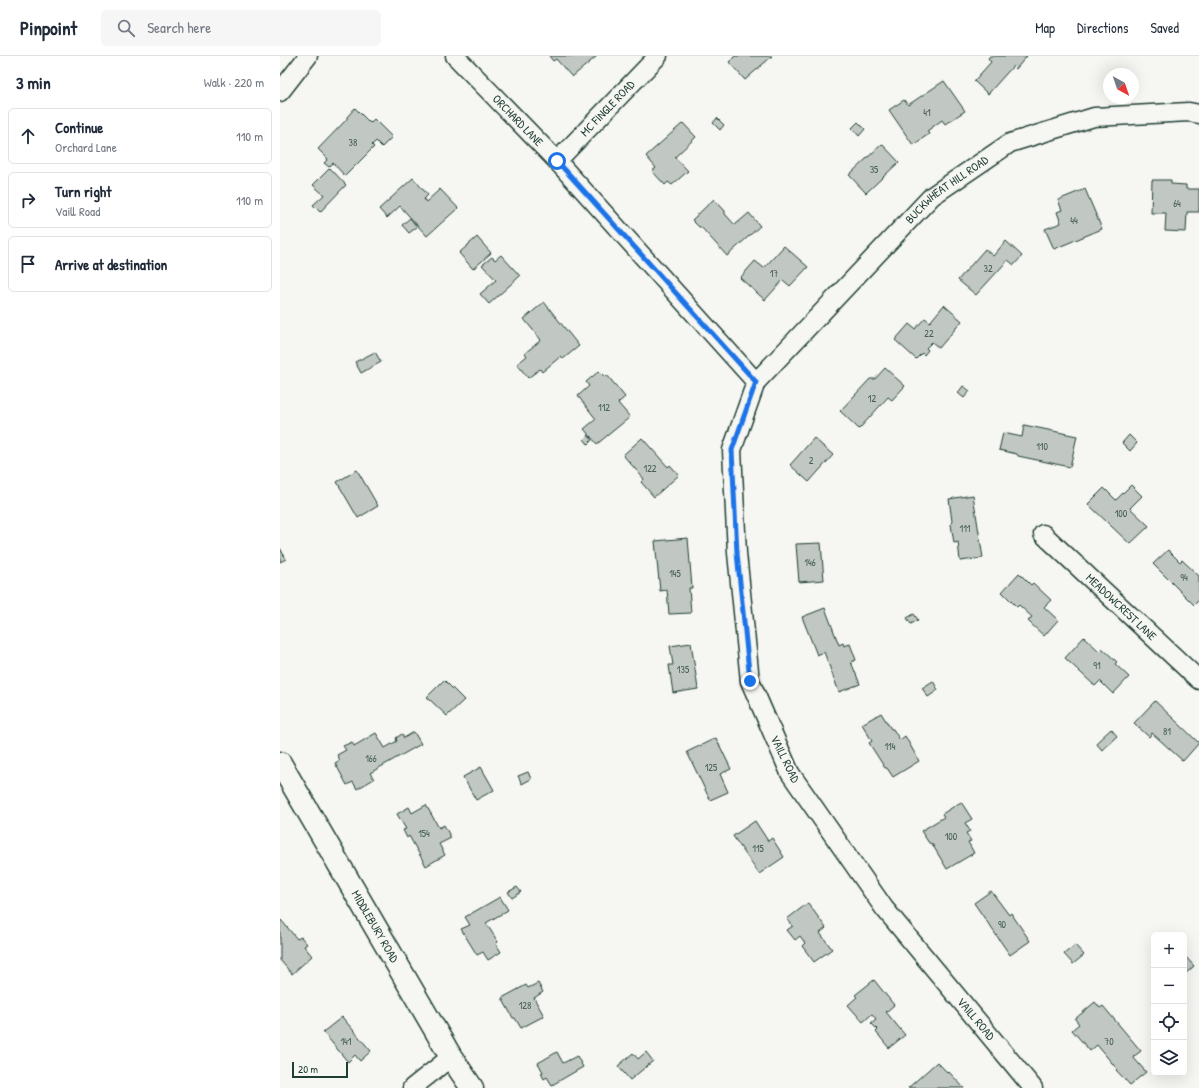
<!DOCTYPE html>
<html lang="en">
<head>
<meta charset="utf-8">
<style>
  body { margin:0; font-family:"Patrick Hand",sans-serif; background:#f6f6f7; color:#1f2937 }
  .controls { position:absolute; right:12px; bottom:12px; display:grid; overflow:hidden; border-radius:6px; box-shadow:0 4px 16px #0002 }
  .controls button { width:36px; height:36px; display:grid; place-items:center; padding:0; border:0; border-bottom:1px solid #e0e1e3; background:#fff; color:#1f2937; font:20px sans-serif }
  .compass { position:absolute; left:823px; top:12px; width:36px; height:36px; border-radius:50%; background:#fff; box-shadow:0 4px 16px #0002; rotate:140deg }
  .scale { position:absolute; left:12px; bottom:10px; width:56px; box-sizing:border-box; padding-left:4px; border:2px solid #1f3d34; border-top:0; font-size:11px; line-height:14px; white-space:nowrap; color:#1f3d34; -webkit-text-stroke:3px #f6f6f2; paint-order:stroke }
  .stop { position:absolute; width:12px; height:12px; margin:-9px; border:3px solid #1a73e8; border-radius:50%; background:#fff }
  .stop.end { background:#1a73e8; border-color:#fff; box-shadow:0 1px 4px #0008 }
  .list { margin:0; padding:0; list-style:none }
  h2 { display:flex; justify-content:space-between; align-items:center; height:52px; margin:0; padding:0 16px; font-size:17px }
  h2 small { font-size:13px; font-weight:400; color:#747a83 }
  .list li { display:grid; grid-template-columns:26px 1fr auto; gap:12px; align-items:center; box-sizing:border-box; height:56px; margin:0 8px 8px; padding:0 8px; border:1px solid #e0e1e3; border-radius:6px }
  .list b { display:block; font-size:15px; white-space:nowrap }
  .list p { margin:0; font-size:13px; white-space:nowrap; color:#747a83 }
  .list em { font-size:13px; font-style:normal; color:#747a83 }
  .icon { flex:none; width:22px; height:22px; fill:none; stroke:currentColor; stroke-width:2; stroke-linecap:round; stroke-linejoin:round }
  .map { position:relative; flex:none; width:919px; height:1032px; overflow:hidden }
  header { display:flex; align-items:center; gap:24px; box-sizing:border-box; height:56px; padding:0 20px; background:#fff; border-bottom:1px solid #e0e1e3 }
  header strong { font-size:19px }
  nav { display:flex; gap:22px; margin-inline-start:auto; font-size:14px }
  .search { width:280px; height:36px; background:#f6f6f7; display:flex; align-items:center; gap:10px; box-sizing:border-box; padding:0 14px; border-radius:6px; color:#747a83; font-size:15px }
  main { display:flex }
  aside { flex:1; background:#fff }
  .map>svg:first-child { display:block }
</style>
</head>
<body>
<header>
<strong>Pinpoint</strong>
<div class="search"><svg class="icon" aria-label="search" viewBox="0 0 24 24"><circle cx="10" cy="10" r="6"/><path d="M15 15l6 6"/></svg>Search here</div>
<nav><a>Map</a><a>Directions</a><a>Saved</a></nav>
</header>
<main>
<aside>
<h2>3 min<small>Walk · 220 m</small></h2>
<ul class="list">
<li><svg class="icon" aria-label="ahead" viewBox="0 0 24 24"><path d="M12 20V5M6 11l6-6 6 6"/></svg><div><b>Continue</b><p>Orchard Lane</p></div><em>110 m</em></li>
<li><svg class="icon" aria-label="right" viewBox="0 0 24 24"><path d="M7 20v-9h11M14 6l5 5-5 5"/></svg><div><b>Turn right</b><p>Vaill Road</p></div><em>110 m</em></li>
<li><svg class="icon" aria-label="arrive" viewBox="0 0 24 24"><path d="M6 21V4h12l-3 4 3 4H6"/></svg><div><b>Arrive at destination</b></div></li>
</ul>
</aside>
<div class="map">
<svg width="919" height="1032" viewBox="0 0 919 1032">
  <rect width="100%" height="100%" fill="#f6f6f2"/>
  <filter id="ink" filterUnits="userSpaceOnUse"><feTurbulence type="fractalNoise" baseFrequency=".025" numOctaves="2"/><feDisplacementMap in="SourceGraphic" scale="8" xChannelSelector="R" yChannelSelector="G"/><feConvolveMatrix kernelMatrix="1 2 1 2 8 2 1 2 1" color-interpolation-filters="sRGB"/></filter>
  <g filter="url(#ink)">
    <!-- building -->
    <path fill="#c1c8c3" stroke="#1f3d34" d="M269,0H317L292,21L276,3L273,5Z
      M455,0H492L465,24L449,6Z
      M710,0H747L736,13L733,10L708,38L694,25L711,6L708,2Z
      M664,25L685,55L665,68L662,64L647,75L649,78L633,89L609,54L624,44L628,49Z
      M75,52L90,67L94,63L112,81L102,91L96,85L92,89L94,91L65,120L53,107L49,111L44,107L48,103L38,93L67,63V61Z
      M437,62L444,69L440,74L433,67Z
      M578,66L585,73L579,80L572,72Z
      M403,67L416,81L395,101L408,115L392,129L388,126L385,129L372,115L376,112L366,100Z
      M602,88L619,106L586,137L569,119Z
      M50,112L66,129L40,156L33,149L44,139L33,129Z
      M133,122L148,139L144,143L146,146L160,133L178,152L147,180L120,150L107,162L99,153Z
      M872,124H891V128L906,129V133H919V156H907L906,176L885,175L886,157H871Z
      M805,133L822,173L774,193L765,173L781,167L777,156L782,154L778,144Z
      M434,143L445,155V158L455,169L469,157L480,170L447,200L421,171H419L412,164Z
      M130,162L137,171L129,177L122,169Z
      M197,181L211,197L193,213L179,197Z
      M726,185L742,200L734,209L728,204L696,239L678,224L705,193L713,200Z
      M504,190L528,211L510,230L503,224L485,244L460,222L475,205L484,212Z
      M221,199L240,220L209,248L200,238L216,224L202,209L212,201L215,204Z
      M264,246L299,290L283,303L281,300L262,316L260,313L248,322L237,308L247,300L245,297L261,284L244,263Z
      M664,249L682,265L659,292L652,286L646,292L648,294L644,299L642,297L636,303L615,284L629,268L635,273L645,262L650,266Z
      M95,296L101,306L81,317L75,306Z
      M605,312L625,330L612,344L608,341L579,373L560,355L590,323H595Z
      M319,315L325,321L327,319L345,341L338,347L350,361L317,388L304,373L316,363L298,340L309,330L306,326Z
      M683,330L690,335L684,342L678,337Z
      M744,369L797,380L790,411L738,400L737,398L719,394L723,377L742,381Z
      M308,379L312,384L308,388L304,383Z
      M849,379L857,387L850,395L842,387Z
      M362,382L388,411L390,409L399,419L374,441L361,426L364,423L343,399Z
      M534,382L553,399L529,426L510,409Z
      M77,414L98,450L78,462L57,426Z
      M851,429L862,440L850,452L869,470L850,488L808,448L824,432L836,444Z
      M693,439L703,502L680,505L678,486L674,487L671,468L672,465L669,443Z
      M408,482L412,532H409L411,557L389,558L387,534L380,535L375,485Z
      M541,487L544,524L519,526L516,488Z
      M0,492L6,503L0,506Z
      M888,494L900,506L902,504L919,520V544L914,549L873,508Z
      M739,517L751,529L753,527L771,544L764,551L778,564L764,580L748,565L752,561L739,549L737,551L722,536Z
      M545,552L559,589L563,587L564,590L570,588L576,604L571,606L580,628L559,636L544,596L537,599L522,561Z
      M634,558L638,564L631,568L627,562Z
      M804,581L819,595L822,592L837,606L835,608L849,621L833,638L820,625L815,630L785,602Z
      M411,587L418,633L393,637L389,609H393L390,590Z
      M164,624L184,644L167,660L147,641Z
      M653,625L658,634L648,641L642,632Z
      M875,645L919,687L903,705L872,677L869,681L854,667Z
      M601,657L611,673H613L620,684L625,680L639,705L613,721L607,712H605L589,687L592,685L582,668Z
      M831,673L837,680L822,694L816,687Z
      M134,676L141,688L90,717L94,723L77,733L73,726L67,729L55,707L60,704L57,699L66,694L63,690L72,686L74,690L96,677L105,692L117,685L116,682L122,678L124,682Z
      M436,682L451,713L440,718L448,736L430,744L407,696Z
      M201,711L214,734L196,744L183,721Z
      M248,716L251,723L242,728L238,720Z
      M681,746L692,763L685,767L690,775L686,777L691,785L688,786L694,797L667,813L652,788L649,787L641,775L664,761L662,758Z
      M146,749L159,772L164,769L171,782L159,788L165,799L146,810L129,780L127,782L123,774L126,773L117,758L129,751L132,757Z
      M475,765L488,785L492,782L504,801L479,818L453,780Z
      M237,831L241,836L232,842L228,836Z
      M711,835L729,859L731,857L750,885L730,899L694,847Z
      M220,841L228,854L206,867L218,886L216,888L221,896L208,904L203,896L197,899L181,873L190,869L185,861Z
      M528,847L546,872L540,877L552,893L534,906L522,890L525,887L520,880L515,884L507,874L513,870L507,863Z
      M1,864L17,883L21,881L27,888L24,890L32,900L12,918L0,904V865Z
      M795,889L804,899L793,908L784,898Z
      M904,899L914,910L904,919Z
      M594,924L614,949L606,956L625,979L609,992L596,976L598,974L591,967L596,963L592,958L583,966L568,949L577,941L575,939Z
      M258,927L263,936L254,942L264,960L241,972L235,962H233L222,942L246,929L248,932Z
      M815,946L820,952L823,950L861,995L853,1001L866,1016L850,1029L836,1014L837,1013L817,989L810,995L792,974L799,968L795,963Z
      M62,961L91,995L80,1005L75,999L68,1006L43,976Z
      M277,996L283,1007L297,1000L303,1011L272,1029L267,1021L264,1023L261,1017L263,1016L258,1007Z
      M366,996L373,1005L350,1024L338,1010L353,997L358,1003Z
      M657,1006L668,1017L669,1016L684,1032H628Z"/>
    <g fill="none" stroke-linecap="round" stroke-linejoin="round">
      <!-- street casing -->
      <g stroke="#1f3d34" stroke-width="21">
        <g id="street">
          <path id="s1" d="M175,0L277,105L476,326"/>
          <path d="M0,36L28,0"/>
          <path id="s2" d="M277,105L378,0"/>
          <path id="s3" d="M763,478L919,624"/>
          <path d="M132,1032L171,1001"/>
          <path id="s4" d="M753,1032L604,852L510,717L470,625L457,497L452,394L476,326L652,140L730,87L814,61L909,56L919,58"/>
        </g>
      </g>
      <!-- secondary casing -->
      <g stroke="#1f3d34" stroke-width="25">
        <g id="secondary">
          <path id="s5" d="M0,707L171,1001L192,1032"/>
        </g>
      </g>
      <!-- street -->
      <use href="#street" stroke="#f6f6f2" stroke-width="18"/>
      <!-- secondary -->
      <use href="#secondary" stroke="#f6f6f2" stroke-width="22"/>
    </g>
  </g>
  <g fill="none" stroke-linecap="round" stroke-linejoin="round" filter="url(#ink)">
    <!-- route -->
    <path stroke="#1a73e8" stroke-width="5" d="M277,105L476,326L452,394L457,497L470,625"/>
  </g>
  <g text-anchor="middle" stroke-width="4" stroke-linejoin="round" paint-order="stroke">
    <!-- number labels -->
    <g font-size="10" fill="#486058">
      <text x="647" y="60">41</text>
      <text x="73" y="90">38</text>
      <text x="594" y="117">35</text>
      <text x="897" y="151">64</text>
      <text x="794" y="168">44</text>
      <text x="708" y="216">32</text>
      <text x="494" y="221">17</text>
      <text x="649" y="281">22</text>
      <text x="592" y="346">12</text>
      <text x="324" y="355">112</text>
      <text x="762" y="394">110</text>
      <text x="531" y="408">2</text>
      <text x="370" y="416">122</text>
      <text x="841" y="461">100</text>
      <text x="685" y="476">111</text>
      <text x="530" y="510">146</text>
      <text x="395" y="521">145</text>
      <text x="904" y="525">94</text>
      <text x="817" y="613">91</text>
      <text x="403" y="617">135</text>
      <text x="887" y="679">81</text>
      <text x="610" y="694">114</text>
      <text x="91" y="706">166</text>
      <text x="431" y="715">125</text>
      <text x="144" y="781">154</text>
      <text x="671" y="784">100</text>
      <text x="478" y="796">115</text>
      <text x="722" y="872">90</text>
      <text x="245" y="953">128</text>
      <text x="66" y="989">141</text>
      <text x="829" y="989">70</text>
    </g>
    <!-- street labels -->
    <g font-size="12" fill="#1f3d34" stroke="#f6f6f2">
      <text dy="4" stroke="none"><textPath href="#s2" startOffset="73">MC FINGLE ROAD</textPath></text>
      <text dy="4" stroke="none"><textPath href="#s1" startOffset="90">ORCHARD LANE</textPath></text>
      <text dy="4" stroke="none"><textPath href="#s4" startOffset="1074">BUCKWHEAT HILL ROAD</textPath></text>
      <text dy="4" stroke="none"><textPath href="#s3" startOffset="107">MEADOWCREST LANE</textPath></text>
      <text transform="translate(505 703) rotate(64)" y="4">VAILL ROAD</text>
      <text dy="4" stroke="none"><textPath href="#s5" startOffset="189">MIDDLEBURY ROAD</textPath></text>
      <text transform="translate(696 963) rotate(50)" y="4">VAILL ROAD</text>
    </g>
  </g>
</svg>
<div class="controls">
<button>+</button>
<button>−</button>
<button><svg class="icon" aria-label="locate" viewBox="0 0 24 24"><circle cx="12" cy="12" r="6"/><path d="M12 2v4M12 18v4M2 12h4M18 12h4"/></svg></button>
<button><svg class="icon" aria-label="layers" viewBox="0 0 24 24"><path d="M12 4l9 5-9 5-9-5zM3 14l9 5 9-5"/></svg></button>
</div>
<svg class="compass" viewBox="-18 -18 36 36"><path d="M0-13l5 13h-10z" fill="#e53935"/><path d="M0 13l5-13h-10z" fill="#747a83"/></svg>
<div class="scale">20 m</div>
<div class="stop" style="left:277px;top:105px"></div>
<div class="stop end" style="left:470px;top:625px"></div>
</div>
</main>
</body>
</html>
